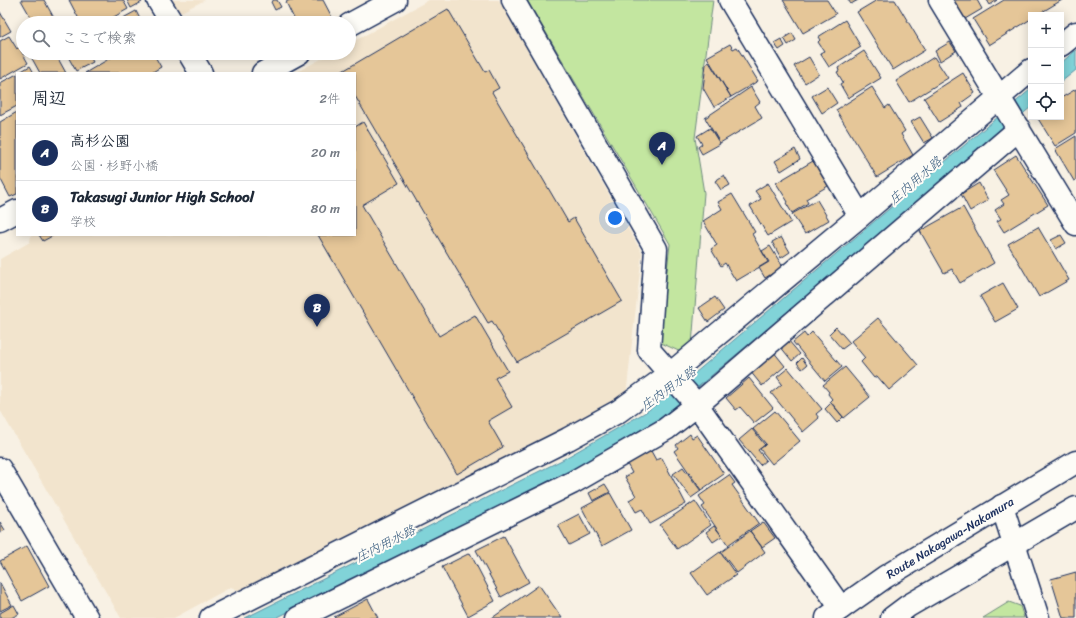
<!DOCTYPE html>
<html lang="ja">
<head>
<meta charset="utf-8">
<style>
  body { margin:0; font-family:Sriracha,"Klee One",sans-serif; background:#f6f6f7; color:#1f2937 }
  .controls { position:absolute; right:12px; top:12px; display:grid; overflow:hidden; border-radius:0px; box-shadow:0 2px 10px #0003 }
  .controls button { width:36px; height:36px; display:grid; place-items:center; padding:0; border:0; border-bottom:1px solid #e0e1e3; background:#fff; color:#1f2937; font:20px sans-serif }
  .you { position:absolute; left:615px; top:218px; width:14px; height:14px; margin:-10px; border:3px solid #fff; border-radius:50%; background:#1a73e8; box-shadow:0 0 0 6px #1a73e833 }
  .badge { display:grid; place-items:center; width:26px; height:26px; border-radius:50%; background:#1b2f5e; color:#fff; font-size:13px; font-weight:700 }
  .pin { position:absolute; translate:-50% -33px; filter:drop-shadow(0 1px 2px #0008) }
  .pin::after { content:''; position:absolute; top:21px; width:14px; height:12px; background:inherit; clip-path:polygon(0 0,100% 0,50% 100%) }
  .list { margin:0; padding:0; list-style:none }
  h2 { display:flex; justify-content:space-between; align-items:center; height:52px; margin:0; padding:0 16px; font-size:17px }
  h2 small { font-size:13px; font-weight:400; color:#747a83 }
  .list li { display:grid; grid-template-columns:26px 1fr auto; gap:12px; align-items:center; box-sizing:border-box; height:56px; padding:0 16px; border-top:1px solid #e0e1e3 }
  .list b { display:block; font-size:15px; white-space:nowrap }
  .list p { margin:0; font-size:13px; white-space:nowrap; color:#747a83 }
  .list em { font-size:13px; font-style:normal; color:#747a83 }
  .icon { flex:none; width:22px; height:22px; fill:none; stroke:currentColor; stroke-width:2; stroke-linecap:round; stroke-linejoin:round }
  .map { position:relative; flex:none; width:1076px; height:618px; overflow:hidden }
  .search { position:absolute; background:#fff; box-shadow:0 2px 10px #0003; left:16px; top:16px; width:340px; height:44px; display:flex; align-items:center; gap:10px; box-sizing:border-box; padding:0 14px; border-radius:22px; color:#747a83; font-size:15px }
  .panel { position:absolute; background:#fff; box-shadow:0 2px 10px #0003; left:16px; top:72px; width:340px; height:164px; border-radius:0px }
  .map>svg:first-child { display:block }
</style>
</head>
<body>
<div class="map">
<svg width="1076" height="618" viewBox="0 0 1076 618">
  <rect width="100%" height="100%" fill="#f8f1e4"/>
  <filter id="ink" filterUnits="userSpaceOnUse"><feTurbulence type="fractalNoise" baseFrequency=".025" numOctaves="2"/><feDisplacementMap in="SourceGraphic" scale="8" xChannelSelector="R" yChannelSelector="G"/><feConvolveMatrix kernelMatrix="1 2 1 2 8 2 1 2 1" color-interpolation-filters="sRGB"/></filter>
  <g filter="url(#ink)">
    <!-- built -->
    <path fill="#f2e4cd" d="M171,0H205L179,13Z
      M429,0H499L642,253L626,396L246,594L231,587L174,618H121L0,410V259L30,242L31,235H355V73H295L332,53H349V44Z"/>
    <!-- green -->
    <path fill="#c3e6a0" stroke="#6f8a7f" d="M527,0H713L695,138L704,193L692,345L683,353L659,342L670,244Z
      M1009,602L1020,606L1024,618H983Z"/>
    <!-- water -->
    <path fill="#81d3d8" stroke="#5891a7" d="M1076,50V70L1061,82V63Z
      M1031,89V107L661,418L577,467L276,618H245L562,460L646,412L669,395Z"/>
    <!-- building -->
    <path fill="#e5c698" stroke="#1b2f5e" d="M21,0H44L54,18L46,23H34Z
      M69,0H123L128,9L103,23H81Z
      M127,0H141L142,2L131,8Z
      M274,0H277L281,7L275,10L271,2Z
      M290,0H323L333,19L324,23H296L286,2Z
      M783,0H827L836,14L803,33Z
      M848,0H858L851,4Z
      M877,0H895L925,50L893,70L857,12Z
      M955,0H977L982,9L965,19L954,1Z
      M987,0H997L990,5Z
      M1004,0H1062L1037,15H1031V19L989,45L973,19Z
      M448,9L485,72L489,70L499,88L492,92L568,222L574,218L622,301L517,362L492,321L488,323L355,96V73L341,72Z
      M136,11L140,19L136,21L137,23H114Z
      M0,12L11,31L0,37Z
      M69,19L71,23H61Z
      M845,20L861,47L829,67L820,53L824,51L818,42L820,40L818,37Z
      M792,33L796,40L788,45L784,38Z
      M9,36L17,49L19,47L28,63L0,79V41Z
      M781,39L785,46L779,50L774,43Z
      M950,42L956,51L940,61L935,51Z
      M730,44L733,49L737,47L758,81L731,97L707,57Z
      M864,51L881,78L848,98L840,84L843,82L837,72L839,71L838,68Z
      M29,53H55L66,73H40Z
      M66,53H88L93,62L76,71Z
      M100,53H111L102,58Z
      M119,53H131L132,55L136,53H153L161,67L151,73H85Z
      M809,57L819,74L805,83L794,66Z
      M934,57L948,78L909,102L896,81Z
      M709,62L731,97L714,107L703,88L706,64Z
      M30,66L34,73H18Z
      M963,73L975,93L961,103L963,107L939,122L924,98Z
      M17,74V106L0,115V83Z
      M751,87L760,102L755,106L762,118L720,143L705,118Z
      M827,87L837,103L822,113L812,96Z
      M872,87L885,108L889,105L905,131L901,134L913,155L877,177L836,110Z
      M1076,89V133L1055,146L1037,117H1061V98Z
      M17,112V194L10,197L0,178V122Z
      M920,117L933,138L924,143L911,122Z
      M363,122L399,183L362,205L439,336L475,315L508,371L495,378L512,407L488,421L503,447L457,474L318,235H355V127Z
      M710,128L720,144L702,154L698,147L702,144L697,136Z
      M1076,136V180L1074,181L1055,149Z
      M795,149L800,159L781,171L775,161Z
      M1016,155L1048,205L1004,232L997,221L1001,219L995,210L1004,204L1001,200L1009,195L993,170Z
      M813,161L828,186L806,199L808,203L792,213L786,203L788,202L776,183Z
      M724,175L730,185L721,190L715,181Z
      M768,183L791,222L768,236L750,206L761,199L755,191Z
      M979,183L988,200L970,211L961,194Z
      M732,194L755,232L752,234L768,262L736,281L725,263L721,266L711,249L717,245L703,221L722,209L718,202Z
      M817,200L829,220L805,234L792,214Z
      M963,207L994,263L960,283L952,269L944,273L920,231Z
      M1038,227L1069,280L1039,297L1008,244Z
      M39,235H54L43,241Z
      M1061,235L1066,243L1056,249L1051,240Z
      M781,237L790,252L781,258L772,242Z
      M770,246L783,267L765,278L759,268L769,262L762,251Z
      M1003,283L1018,309L995,322L980,296Z
      M715,297L724,310L708,322L699,308Z
      M878,318L918,365L889,390L877,376L874,378L861,362L865,358L851,341Z
      M836,327L850,343L842,349L829,334Z
      M812,332L842,367L825,381L793,342L804,333L807,337Z
      M788,340L800,354L792,361L780,346Z
      M773,351L785,366L762,386L750,371Z
      M802,358L807,365L802,369L797,363Z
      M845,367L870,397L844,418L830,401L832,399L828,394L829,392L823,385Z
      M788,368L822,409L816,414L819,418L803,432L771,393L782,384L777,377Z
      M749,378L773,408L754,423L740,407L736,410L726,398Z
      M831,403L843,417L837,423L825,409Z
      M775,411L800,441L772,464L760,449L766,444L753,429Z
      M752,429L765,445L758,450L766,460L760,465L739,440Z
      M690,434L692,438L697,435L724,474L701,490L674,451L678,448L676,445Z
      M651,451L656,460L662,458L686,504L650,524L642,509L636,512L629,500L636,496L625,477L632,473L627,464Z
      M683,467L701,491L691,498L673,474Z
      M729,475L735,483L732,485L759,523L728,545L702,507L705,505L699,496Z
      M605,484L610,492L593,501L589,493Z
      M610,493L631,530L602,546L582,508Z
      M695,501L711,525L677,549L660,525Z
      M579,514L590,534L569,545L558,525Z
      M0,522L5,530L0,533Z
      M763,522L775,538L762,547L750,531Z
      M714,526L722,536L713,542L706,532Z
      M750,531L765,552L737,573L721,552Z
      M504,536L529,582L501,597L476,550Z
      M27,546L49,586L22,601L0,561Z
      M720,552L736,575L707,595L691,573Z
      M470,553L495,601L468,616L442,567Z
      M1076,572V618H1063L1051,579Z
      M0,583L12,605L0,611Z
      M539,585L562,618H492Z
      M368,599L378,618H335L334,617Z
      M14,605L19,614L11,618H0V613Z"/>
    <g fill="none" stroke-linecap="round" stroke-linejoin="round">
      <!-- minor casing -->
      <g stroke="#1b2f5e" stroke-width="25">
        <path id="minor" d="M158,0L172,23
          M513,0L656,249L649,350L697,405L841,608
          M730,0L860,216
          M940,0L1076,224
          M349,25L395,0
          M1061,45L1076,33
          M189,53L201,73
          M263,73L299,53
          M0,220L17,211
          M0,469L87,618
          M1002,506L1038,618
          M211,618L568,439L619,411L670,374L860,216L1031,70
          M298,618L572,483L666,429L697,405L1019,129"/>
      </g>
      <!-- major casing -->
      <g stroke="#1b2f5e" stroke-width="25">
        <path id="major" d="M827,618L885,577L1076,462
          M892,618L908,606L1076,508"/>
      </g>
      <!-- minor -->
      <use href="#minor" stroke="#fdfcf7" stroke-width="22"/>
      <!-- major -->
      <use href="#major" stroke="#fdfcf7" stroke-width="22"/>
    </g>
  </g>
  <g text-anchor="middle" stroke-width="4" stroke-linejoin="round" paint-order="stroke">
    <!-- street labels -->
    <g font-size="12" fill="#1b2f5e" stroke="#fdfcf7">
      <text transform="translate(950 538) rotate(-31)" y="4">Route Nakagawa-Nakamura</text>
    </g>
    <!-- water labels -->
    <g font-size="13" font-style="italic" fill="#34587c" stroke="#fdfcf7">
      <text transform="translate(915 180) rotate(-41)" y="5">庄内用水路</text>
      <text transform="translate(668 388) rotate(-36)" y="5">庄内用水路</text>
      <text transform="translate(385 543) rotate(-27)" y="5">庄内用水路</text>
    </g>
  </g>
</svg>
<div class="controls">
<button>+</button>
<button>−</button>
<button><svg class="icon" aria-label="locate" viewBox="0 0 24 24"><circle cx="12" cy="12" r="6"/><path d="M12 2v4M12 18v4M2 12h4M18 12h4"/></svg></button>
</div>
<div class="you"></div>
<div class="pin badge" style="left:662px;top:165px">A</div>
<div class="pin badge" style="left:317px;top:327px">B</div>
<div class="search"><svg class="icon" aria-label="search" viewBox="0 0 24 24"><circle cx="10" cy="10" r="6"/><path d="M15 15l6 6"/></svg>ここで検索</div>
<section class="panel">
<h2>周辺<small>2件</small></h2>
<ul class="list">
<li><span class="badge">A</span><div><b>高杉公園</b><p>公園 · 杉野小橋</p></div><em>20 m</em></li>
<li><span class="badge">B</span><div><b>Takasugi Junior High School</b><p>学校</p></div><em>80 m</em></li>
</ul>
</section>
</div>
</body>
</html>
